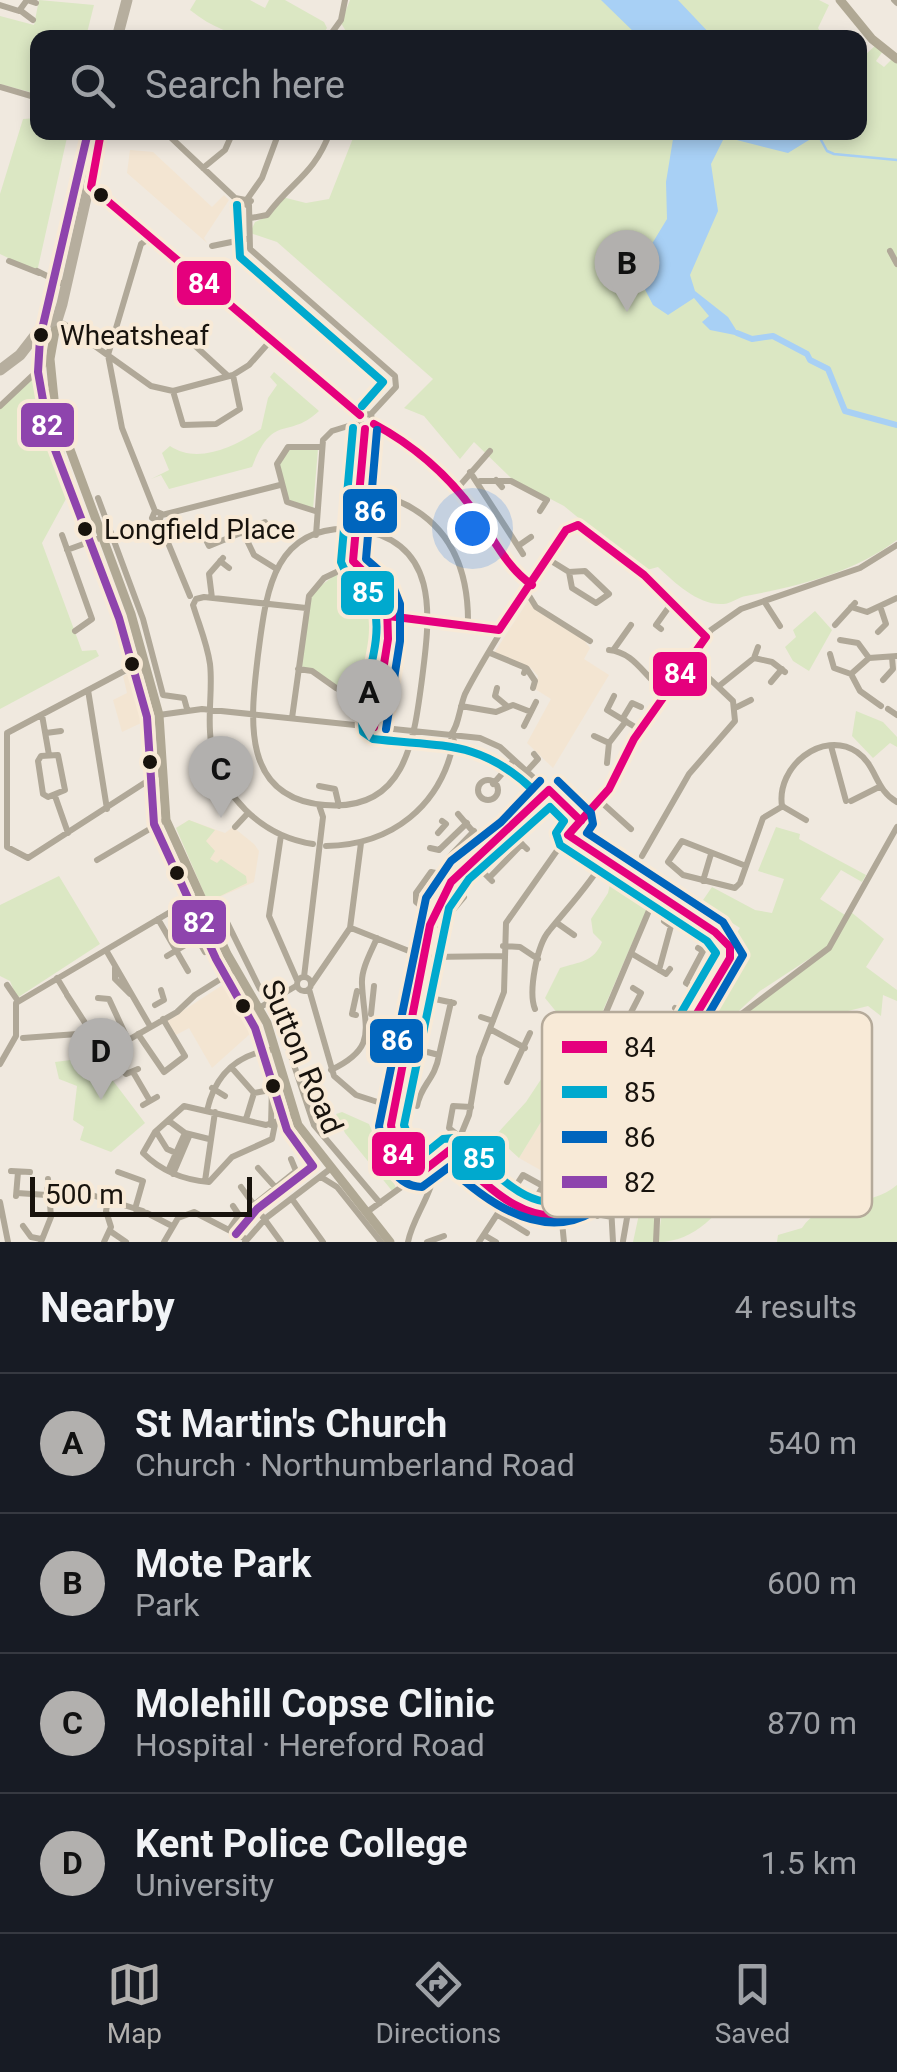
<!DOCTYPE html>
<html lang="en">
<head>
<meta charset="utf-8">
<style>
  body { margin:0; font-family:Roboto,sans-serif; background:#242831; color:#f1f3f6 }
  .scale { position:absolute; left:30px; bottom:25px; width:222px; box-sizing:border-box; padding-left:10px; border:5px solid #18130d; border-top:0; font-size:28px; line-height:35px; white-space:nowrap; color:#18130d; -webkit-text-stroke:8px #f8ead7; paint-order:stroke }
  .you { position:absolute; left:472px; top:528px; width:35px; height:35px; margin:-25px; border:8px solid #fff; border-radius:50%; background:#1a73e8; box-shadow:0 0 0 15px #1a73e833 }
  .badge { display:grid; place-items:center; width:65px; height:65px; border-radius:50%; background:#b2b0ae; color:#111; font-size:32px; font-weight:700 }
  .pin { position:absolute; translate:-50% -82px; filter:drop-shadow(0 2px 5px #0008) }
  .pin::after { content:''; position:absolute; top:52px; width:35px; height:30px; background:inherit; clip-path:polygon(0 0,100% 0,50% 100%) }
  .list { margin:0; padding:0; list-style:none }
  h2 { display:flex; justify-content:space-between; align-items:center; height:130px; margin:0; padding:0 40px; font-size:42px }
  h2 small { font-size:32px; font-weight:400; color:#9ea1a6 }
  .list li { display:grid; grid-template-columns:65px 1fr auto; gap:30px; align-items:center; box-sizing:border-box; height:140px; padding:0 40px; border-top:2px solid #363941 }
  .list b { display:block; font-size:38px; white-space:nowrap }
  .list p { margin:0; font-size:32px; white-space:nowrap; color:#9ea1a6 }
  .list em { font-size:32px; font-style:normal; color:#9ea1a6 }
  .icon { flex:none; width:55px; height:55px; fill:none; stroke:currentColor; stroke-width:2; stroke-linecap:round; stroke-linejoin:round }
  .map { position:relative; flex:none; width:897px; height:1242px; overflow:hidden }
  .search { position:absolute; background:#171b24; box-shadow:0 5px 15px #0003; left:30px; right:30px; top:30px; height:110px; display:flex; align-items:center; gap:25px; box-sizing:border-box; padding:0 35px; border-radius:20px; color:#9ea1a6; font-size:38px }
  .sheet { height:690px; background:#171b24 }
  nav { display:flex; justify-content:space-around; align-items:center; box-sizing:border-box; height:140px; border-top:2px solid #363941; background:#171b24; font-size:28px; color:#9ea1a6 }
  nav a { display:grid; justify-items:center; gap:5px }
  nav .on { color:#b2b0ae }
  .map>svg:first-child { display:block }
</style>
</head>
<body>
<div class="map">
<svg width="897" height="1242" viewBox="0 0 897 1242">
  <rect width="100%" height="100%" fill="#f0e9df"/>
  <!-- built -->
  <path fill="#f3e5d2" d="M130,150L153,152L212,207L224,195L229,200L204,238L207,243L127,173Z
    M528,601L583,639L590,648L584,659L609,675L553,768L527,743L551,699L535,689L538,676L531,668L494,653Z
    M132,672L142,677L154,717L122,732L113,700L127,693L123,676Z
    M189,820L225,833L233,827L254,844L259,851L254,882L208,902L176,828Z
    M235,977L262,1023L212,1068L189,1028L176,1035L167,1021Z
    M588,1045L615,1060L598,1087L605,1092L551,1176L519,1158Z"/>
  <!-- green -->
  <path fill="#dbe7c3" d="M39,0L94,5L86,37L38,38L37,94L0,84V16L34,25Z
    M196,0H250L265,8L269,0H285L324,22L327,28L321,37C267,38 232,44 190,10Z
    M350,0H819L829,5L818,28L825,38H350L341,23Z
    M876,45L883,51L876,61L884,67L893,58L897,63V540C853,573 798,586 746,596C739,597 732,603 724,604C699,606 675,583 658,567L643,571L564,506L512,479L474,442L460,459L424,416L404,408L433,379L277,242L250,233L255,222L269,216L282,197L306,203L329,199L355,133L860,132V52L865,55Z
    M37,118L38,132L68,133L37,272L0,254V194L23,119Z
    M43,367L73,486L42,543L82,651L96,650L99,656L0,709V408Z
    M274,372L319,411C287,441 274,411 252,467L169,489L161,475L151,479L169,470L162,453L170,446C198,465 236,446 261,429L268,398L277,385L270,377Z
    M289,449H318L313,509L287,500L278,466Z
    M338,573H355L348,575L344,603L353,602L357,573C400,592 384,637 379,675H364L337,687L300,665L312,592Z
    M815,611L832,630L809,671L793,661L785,647L796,637L793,630Z
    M856,711L883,722L897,737V747L890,743L873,758L852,736Z
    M189,820L215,830L206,841L215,851L210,859L217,863L221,859L246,876L247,883L208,902L176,828Z
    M776,827L800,834L799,839L866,875L862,882L841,870L820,899L845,915L830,945L760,991L726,1023L658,1175L655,1242H633L653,1150L633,1133L728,974L735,954L731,942L740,928L701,903L712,887L755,910L772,913L784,879L758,871Z
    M613,870L653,895L588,1045L519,1158L495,1136L526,1102L567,1040L568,1033L555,1024L558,1014L545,998L560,968C579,962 594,962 602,942L593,933L591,919L608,893Z
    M59,876L100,944L17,998L10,981L0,976V905Z
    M851,912L884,939L866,967L897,990V1001L883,995L881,1016L868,1006L848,1011L803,1048L819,1104L828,1156L806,1099L755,1059L739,1018L829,951Z
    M735,1021L751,1062L720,1106L740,1119L749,1113L755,1119L761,1116L741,1151L772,1158L789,1169L769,1202L744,1188C715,1211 698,1242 658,1242L669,1156Z
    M95,1057L145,1123L111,1152L80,1140L84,1127L73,1120L77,1086L59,1079L55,1062Z
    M342,1112L369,1124L396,1188L393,1192L345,1133L336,1114Z
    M897,1185V1242H777L778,1235L802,1228C821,1197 870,1209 897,1185Z"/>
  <!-- water -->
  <path fill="#a8d0f5" d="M601,0H678L713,37H639Z
    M782,133L809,140L788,153L729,138L723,140L711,164L718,211L690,275L695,291L728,317L740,336L710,330L702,322L709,316L694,298L668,315L653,305L638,276L644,257L667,219L666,182L674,133Z"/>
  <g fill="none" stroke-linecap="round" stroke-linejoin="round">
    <!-- stream -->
    <path stroke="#a8d0f5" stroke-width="2.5" d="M827,136L829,132
      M820,138L827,151L834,154L897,160"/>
    <!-- river -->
    <path stroke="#a8d0f5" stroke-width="6" d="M737,333L752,339L773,336L807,354L810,360L828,369L845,411L897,425"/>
    <!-- minor -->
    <path stroke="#b0a898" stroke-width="6" d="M894,0L897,3
      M0,5L19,11L27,0L36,3
      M21,11L33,20
      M169,38H178
      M328,38L341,20L345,0
      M0,87L38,98
      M165,132L235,198L251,201L247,205L243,202
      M203,168L225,150L233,132
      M91,187L360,415L361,427L373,425L371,414L360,415
      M248,198L262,178L279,132
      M249,205L250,249L395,376L396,387L371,414
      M251,218L267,215C293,180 314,175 330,132
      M153,236L141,244L108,355L122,428L155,511
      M212,246L246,239
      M890,251L897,264
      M9,261L39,273
      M37,271L65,285
      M64,324L151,386L173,391L233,375L249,365L272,339
      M179,331L228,376
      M39,381L41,392H52
      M173,391L183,425L216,424L240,409L233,375
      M0,406L50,359
      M374,424C412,442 454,483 479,518C499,547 501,565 532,585
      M365,429L353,561C358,576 377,578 384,594C397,620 378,696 374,727
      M470,472L523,554
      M496,480L502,487
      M480,481H511L547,500L540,511
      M363,490C436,505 469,551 468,624
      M455,491L490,451
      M98,498L143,619L163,695L184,698L187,709
      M315,511L287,502L277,464L288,447H321
      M162,515L280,485
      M159,521L162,514L155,511L152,518L159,521L190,596
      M267,527L265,522L243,532L254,555L275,568
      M355,529C441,540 430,617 422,679C414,740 406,812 325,805C239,798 251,715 258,655C266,594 272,523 355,529Z
      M62,535L92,619L75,631
      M316,535L323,440L332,431L358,423
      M205,538L209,546L243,532
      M518,546L531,537
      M67,550L100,538
      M548,559L569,572L585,571L609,594L596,603L572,588L569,572
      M220,561L229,568
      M528,594L536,607L590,641
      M212,598L209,574L223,558
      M764,601L780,626
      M851,607L867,612L897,598
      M306,608L204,597L196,599L193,605C199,625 207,643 210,664C213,690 207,716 211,742C219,795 261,836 313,844
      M388,616L499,630
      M835,625L855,603
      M661,629L656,625L671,604
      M878,632L886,624L881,609
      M840,640L858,643L869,658
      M614,649L631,625
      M609,650C639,653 646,684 671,693
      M490,653L526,668L524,673
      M830,654L834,668L851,674L860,691L881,706
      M754,658L772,662L785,672
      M676,661L681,677
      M298,669L312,671L336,688
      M527,669L535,681L533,688
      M144,671L126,670L7,733V847L28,858L163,771
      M851,674L869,658L897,656
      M883,680L893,669L892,657
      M771,682L782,669
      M719,686L754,658L758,647
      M497,688L495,696L507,706
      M338,689L365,677L380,678
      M88,690L107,809
      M614,696L607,710L640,730
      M461,706L496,712L513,705L531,712
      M737,707L751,700
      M888,709L897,715
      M42,715L49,755
      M159,715L202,709L480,738L500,747L581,821
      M292,718L309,596L324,578L345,568
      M623,718L632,703L641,707
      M524,726L536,702
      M46,733L61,731
      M450,736C459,726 459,709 465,694C476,672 558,534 573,526C607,524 676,616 706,637
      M594,736L609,743
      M831,746L846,801
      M58,755L65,790L48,797L43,794L38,761L41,756Z
      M607,763L609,743L626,721
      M527,771L538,759L534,754
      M478 790a10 10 0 1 1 20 0a10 10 0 1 1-20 0Z
      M493,784L514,760
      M319,786L335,789L339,806
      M55,796L68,833
      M600,801L631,829
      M851,801L879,787
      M458,814L487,848
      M806,820L782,806C776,767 822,729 857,752C877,766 875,790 897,802
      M235,827L248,813
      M509,831L527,849
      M438,833L446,824L442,821
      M281,835L269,916L297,980
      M326,846C392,845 441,806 454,741
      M430,848L439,850L467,823
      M642,856L689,774L735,721L733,701L692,662
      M449,857L474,831
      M97,860L165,820
      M472,861L492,881
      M746,866L682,841L668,862L683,875L735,888L740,883L763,818L783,806
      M489,878L522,844
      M703,881L711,854
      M668,892L687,902
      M207,910L220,908L260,989L279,997L277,1014L314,1125L380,1203
      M433,916L416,902V893L431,872L454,877
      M158,919L188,971
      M187,920L205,952
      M557,923L574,935
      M430,925H440L464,897
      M351,928L424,957
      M503,946L520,947L538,959
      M698,948L703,951L686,983L707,996
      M106,950L150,1026
      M634,955L666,974L670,969
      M167,956L197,938
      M430,957L503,956
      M115,968V979L130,994
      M659,970L671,926L664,921
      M297 984a7 7 0 1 1 14 0a7 7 0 1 1-14 0Z
      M304,977L323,817L319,805
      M57,978L66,993
      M7,985L18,1001
      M311,985L350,928L361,843
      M309,989L334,1076L356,1095L393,1107
      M67,995L102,1049L109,1051L107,1058L100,1056L102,1049
      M416,995L454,1003
      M98,998L109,999L128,1040
      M155,1005L164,1000L161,990
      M259,1008L296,986
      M535,1009C528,992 537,945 549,931C568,907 588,887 604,860
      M371,1014L374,986
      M356,1015L352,1014L357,991
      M481,1017L493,1021
      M603,1017L623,1028L641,993L633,988
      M490,1029L525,1048
      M602,1033L619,1043L614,1051
      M138,1034L164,1072L185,1056L163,1019
      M604,1034L598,1044L593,1043L656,894
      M23,1038L91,1033
      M404,1046L439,1055L451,1002
      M658,1047L680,1011L675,1008
      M109,1051L177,1012L195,995L235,970
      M263,1051L272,1087L271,1125
      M633,1056L662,1073
      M109,1057L126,1074L138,1069
      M0,1064L16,1036V1003L199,895
      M231,1067L254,1093
      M331,1070C379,1047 364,1029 362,984C361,969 371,952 377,938
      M133,1072L150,1101
      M507,1082L530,1033
      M212,1088L225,1096
      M143,1105L157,1097
      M417,1106C421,1084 435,1080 439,1055
      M604,1106L631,1123
      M207,1111C215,1074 237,1054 275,1049
      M616,1114L625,1101
      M246,1119L254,1093L270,1090
      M169,1121L185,1133L209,1139
      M275,1124L272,1139L232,1157L209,1182C184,1180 161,1171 143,1153L155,1132L184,1106L266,1125L294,1115
      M595,1131L618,1145
      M157,1133L167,1149L176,1153
      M460,1137L449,1128L453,1106L471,1107
      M450,1150C481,1180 544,1242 584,1204L730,958V947L715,932L568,835
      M583,1155L604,1169
      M258,1168L276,1188
      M11,1171L30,1172
      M168,1171L185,1133
      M118,1172L143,1181L135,1209
      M173,1174L190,1134
      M418,1175L402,1163L391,1125L437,903L460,870L509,831L549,790
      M568,1176L592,1191
      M321,1177L337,1187L381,1242
      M205,1181L215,1112
      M598,1181L610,1189L613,1242
      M241,1187L281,1242
      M640,1187L636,1179L643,1175
      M47,1189L82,1192L143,1211
      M610,1189L627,1174L638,1155
      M17,1193L47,1195
      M16,1196L18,1172
      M292,1199L323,1242
      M0,1202L8,1242
      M255,1204L296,1171L291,1159
      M367,1212L418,1175L460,1137L469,1115L479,1057L504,992L506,923L568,835L607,792L632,742L711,630L741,609L860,568L897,545
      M586,1212L612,1217
      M147,1213L172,1226
      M498,1215L527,1233
      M597,1216L600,1199
      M562,1222L564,1242
      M23,1226L31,1237L41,1239
      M229,1230L239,1215L233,1206
      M110,1231L126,1242
      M484,1235L496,1242
      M623,1241L627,1218
      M41,1242L51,1217L48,1179
      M104,1242L111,1227L106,1211L108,1201
      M164,1242L178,1218L194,1212L246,1239
      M245,1242L266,1218L330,1169
      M408,1242C413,1215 437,1190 434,1162
      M427,1242L444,1236
      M479,1242L523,1175L543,1186L532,1205
      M656,1242L659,1178L691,1097L727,1025L829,948L897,827"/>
    <!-- major -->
    <path stroke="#b0a894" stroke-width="9" d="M840,0L872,39L897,59
      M57,320L50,359L55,409L131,614L159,715L166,820L227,954L267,1023L298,1125L390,1242"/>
    <!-- highway -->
    <path stroke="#b6ae9e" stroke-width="11" d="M117,38L127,0
      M46,323L57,320L62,304L101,132
      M0,370L20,355L48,319"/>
    <!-- bus-1 casing -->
    <g stroke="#f8ead7" stroke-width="15">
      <path id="bus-1" d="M101,132L91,187L360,415
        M374,424C415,446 452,479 479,518C496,543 507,567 532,585
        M365,429L353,561L381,589L387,606L388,639L374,727
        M388,616L499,630L566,530L578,525L644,575L706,637L634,739L609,789L568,835L715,932L730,947V958L581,1208C530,1235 484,1183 450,1150L418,1175C398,1164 394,1146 391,1125L430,925L451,882L549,790L581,821"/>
    </g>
    <!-- bus-2 casing -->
    <g stroke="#f8ead7" stroke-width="15">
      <path id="bus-2" d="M237,205L240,257L383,382L362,406
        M353,428L341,562C347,581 370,587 374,605C385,648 357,691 363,732L373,739C440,747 479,739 532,789
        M550,807L564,821L556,833L560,845L707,941L716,953L575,1195C529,1223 487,1160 454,1138L443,1139L417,1160L404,1125L449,908L469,879Z"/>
    </g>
    <!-- bus-3 casing -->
    <g stroke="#f8ead7" stroke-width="15">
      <path id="bus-3" d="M377,430L366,559L391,581L400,604V641L386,729
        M540,781L501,822L451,861L426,898L379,1126C382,1151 390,1186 422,1187L449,1167C487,1203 543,1242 594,1211L743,955L723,922L587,833L593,824L591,813L558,781"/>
    </g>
    <!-- bus-4 casing -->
    <g stroke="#f8ead7" stroke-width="15">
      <path id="bus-4" d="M88,132L40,338L38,372L49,434L119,618L147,717L154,824L216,959L255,1028L287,1130L313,1166L257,1209L236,1234"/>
    </g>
    <!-- bus-1 -->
    <use href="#bus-1" stroke="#e5007d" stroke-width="8"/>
    <!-- bus-2 -->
    <use href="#bus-2" stroke="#00a9ce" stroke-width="8"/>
    <!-- bus-3 -->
    <use href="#bus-3" stroke="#0065bd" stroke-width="8"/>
    <!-- bus-4 -->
    <use href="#bus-4" stroke="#8e44ad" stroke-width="8"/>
  </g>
  <!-- markers -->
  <g fill="#18130d" stroke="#f8ead7" stroke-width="4">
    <circle cx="101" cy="195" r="9"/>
    <circle cx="41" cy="335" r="9"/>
    <circle cx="85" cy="529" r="9"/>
    <circle cx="132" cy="664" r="9"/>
    <circle cx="150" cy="762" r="9"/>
    <circle cx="177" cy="873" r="9"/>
    <circle cx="243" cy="1006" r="9"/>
    <circle cx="273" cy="1086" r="9"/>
  </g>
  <g text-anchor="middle" stroke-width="8" stroke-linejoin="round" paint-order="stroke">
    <!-- bus labels -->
    <g font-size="28" fill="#18130d" stroke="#f8ead7" text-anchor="start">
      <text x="60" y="345">Wheatsheaf</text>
      <text x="104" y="539">Longfield Place</text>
    </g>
    <!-- street labels -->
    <g font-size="30" fill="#18130d" stroke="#f8ead7">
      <text transform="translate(302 1057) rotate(67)" y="10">Sutton Road</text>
    </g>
  </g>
  <!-- legend -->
  <rect x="542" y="1012" width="330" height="205" rx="15" fill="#f8ead7" stroke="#b5aa9a" stroke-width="2.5"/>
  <rect x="562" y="1041" width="45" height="12" fill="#e5007d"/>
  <rect x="562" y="1086" width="45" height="12" fill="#00a9ce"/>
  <rect x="562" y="1131" width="45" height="12" fill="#0065bd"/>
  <rect x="562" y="1176" width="45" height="12" fill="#8e44ad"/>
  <g font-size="28" fill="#18130d">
    <text x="624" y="1057">84</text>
    <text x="624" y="1102">85</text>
    <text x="624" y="1147">86</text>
    <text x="624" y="1192">82</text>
  </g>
  <g stroke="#f8ead7" stroke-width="4">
    <rect x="175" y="259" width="58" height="48" rx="10" fill="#e5007d"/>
    <rect x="19" y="401" width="57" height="48" rx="10" fill="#8e44ad"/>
    <rect x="341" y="487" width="58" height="48" rx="10" fill="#0065bd"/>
    <rect x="339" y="569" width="57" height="48" rx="10" fill="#00a9ce"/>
    <rect x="651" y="650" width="58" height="48" rx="10" fill="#e5007d"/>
    <rect x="170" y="898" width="58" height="48" rx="10" fill="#8e44ad"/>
    <rect x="368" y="1017" width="57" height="48" rx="10" fill="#0065bd"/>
    <rect x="370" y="1130" width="57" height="48" rx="10" fill="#e5007d"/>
    <rect x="450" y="1134" width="57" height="48" rx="10" fill="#00a9ce"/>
  </g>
  <g font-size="28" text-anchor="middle" font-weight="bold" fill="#fff">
    <text x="204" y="293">84</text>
    <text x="47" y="435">82</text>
    <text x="370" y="521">86</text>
    <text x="368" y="602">85</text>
    <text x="680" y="683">84</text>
    <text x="199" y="932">82</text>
    <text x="397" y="1050">86</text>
    <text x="398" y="1164">84</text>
    <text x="479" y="1168">85</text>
  </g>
</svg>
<div class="scale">500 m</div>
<div class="you"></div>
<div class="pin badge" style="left:369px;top:741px">A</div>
<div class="pin badge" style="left:627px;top:312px">B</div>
<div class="pin badge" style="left:221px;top:818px">C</div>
<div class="pin badge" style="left:101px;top:1100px">D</div>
<div class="search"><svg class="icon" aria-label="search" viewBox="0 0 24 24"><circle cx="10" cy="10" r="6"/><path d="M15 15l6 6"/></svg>Search here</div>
</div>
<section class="sheet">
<h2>Nearby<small>4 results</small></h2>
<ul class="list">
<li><span class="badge">A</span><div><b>St Martin's Church</b><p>Church · Northumberland Road</p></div><em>540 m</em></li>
<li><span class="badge">B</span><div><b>Mote Park</b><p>Park</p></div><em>600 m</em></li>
<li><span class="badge">C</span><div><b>Molehill Copse Clinic</b><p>Hospital · Hereford Road</p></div><em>870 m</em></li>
<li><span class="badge">D</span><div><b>Kent Police College</b><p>University</p></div><em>1.5 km</em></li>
</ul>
</section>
<nav>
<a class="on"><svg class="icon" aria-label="map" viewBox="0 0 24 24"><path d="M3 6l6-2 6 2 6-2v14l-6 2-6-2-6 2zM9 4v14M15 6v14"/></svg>Map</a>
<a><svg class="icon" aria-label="directions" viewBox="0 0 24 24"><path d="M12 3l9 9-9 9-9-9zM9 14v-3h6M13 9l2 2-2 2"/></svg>Directions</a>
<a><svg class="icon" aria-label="saved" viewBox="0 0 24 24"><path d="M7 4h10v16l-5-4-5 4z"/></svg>Saved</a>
</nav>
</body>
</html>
